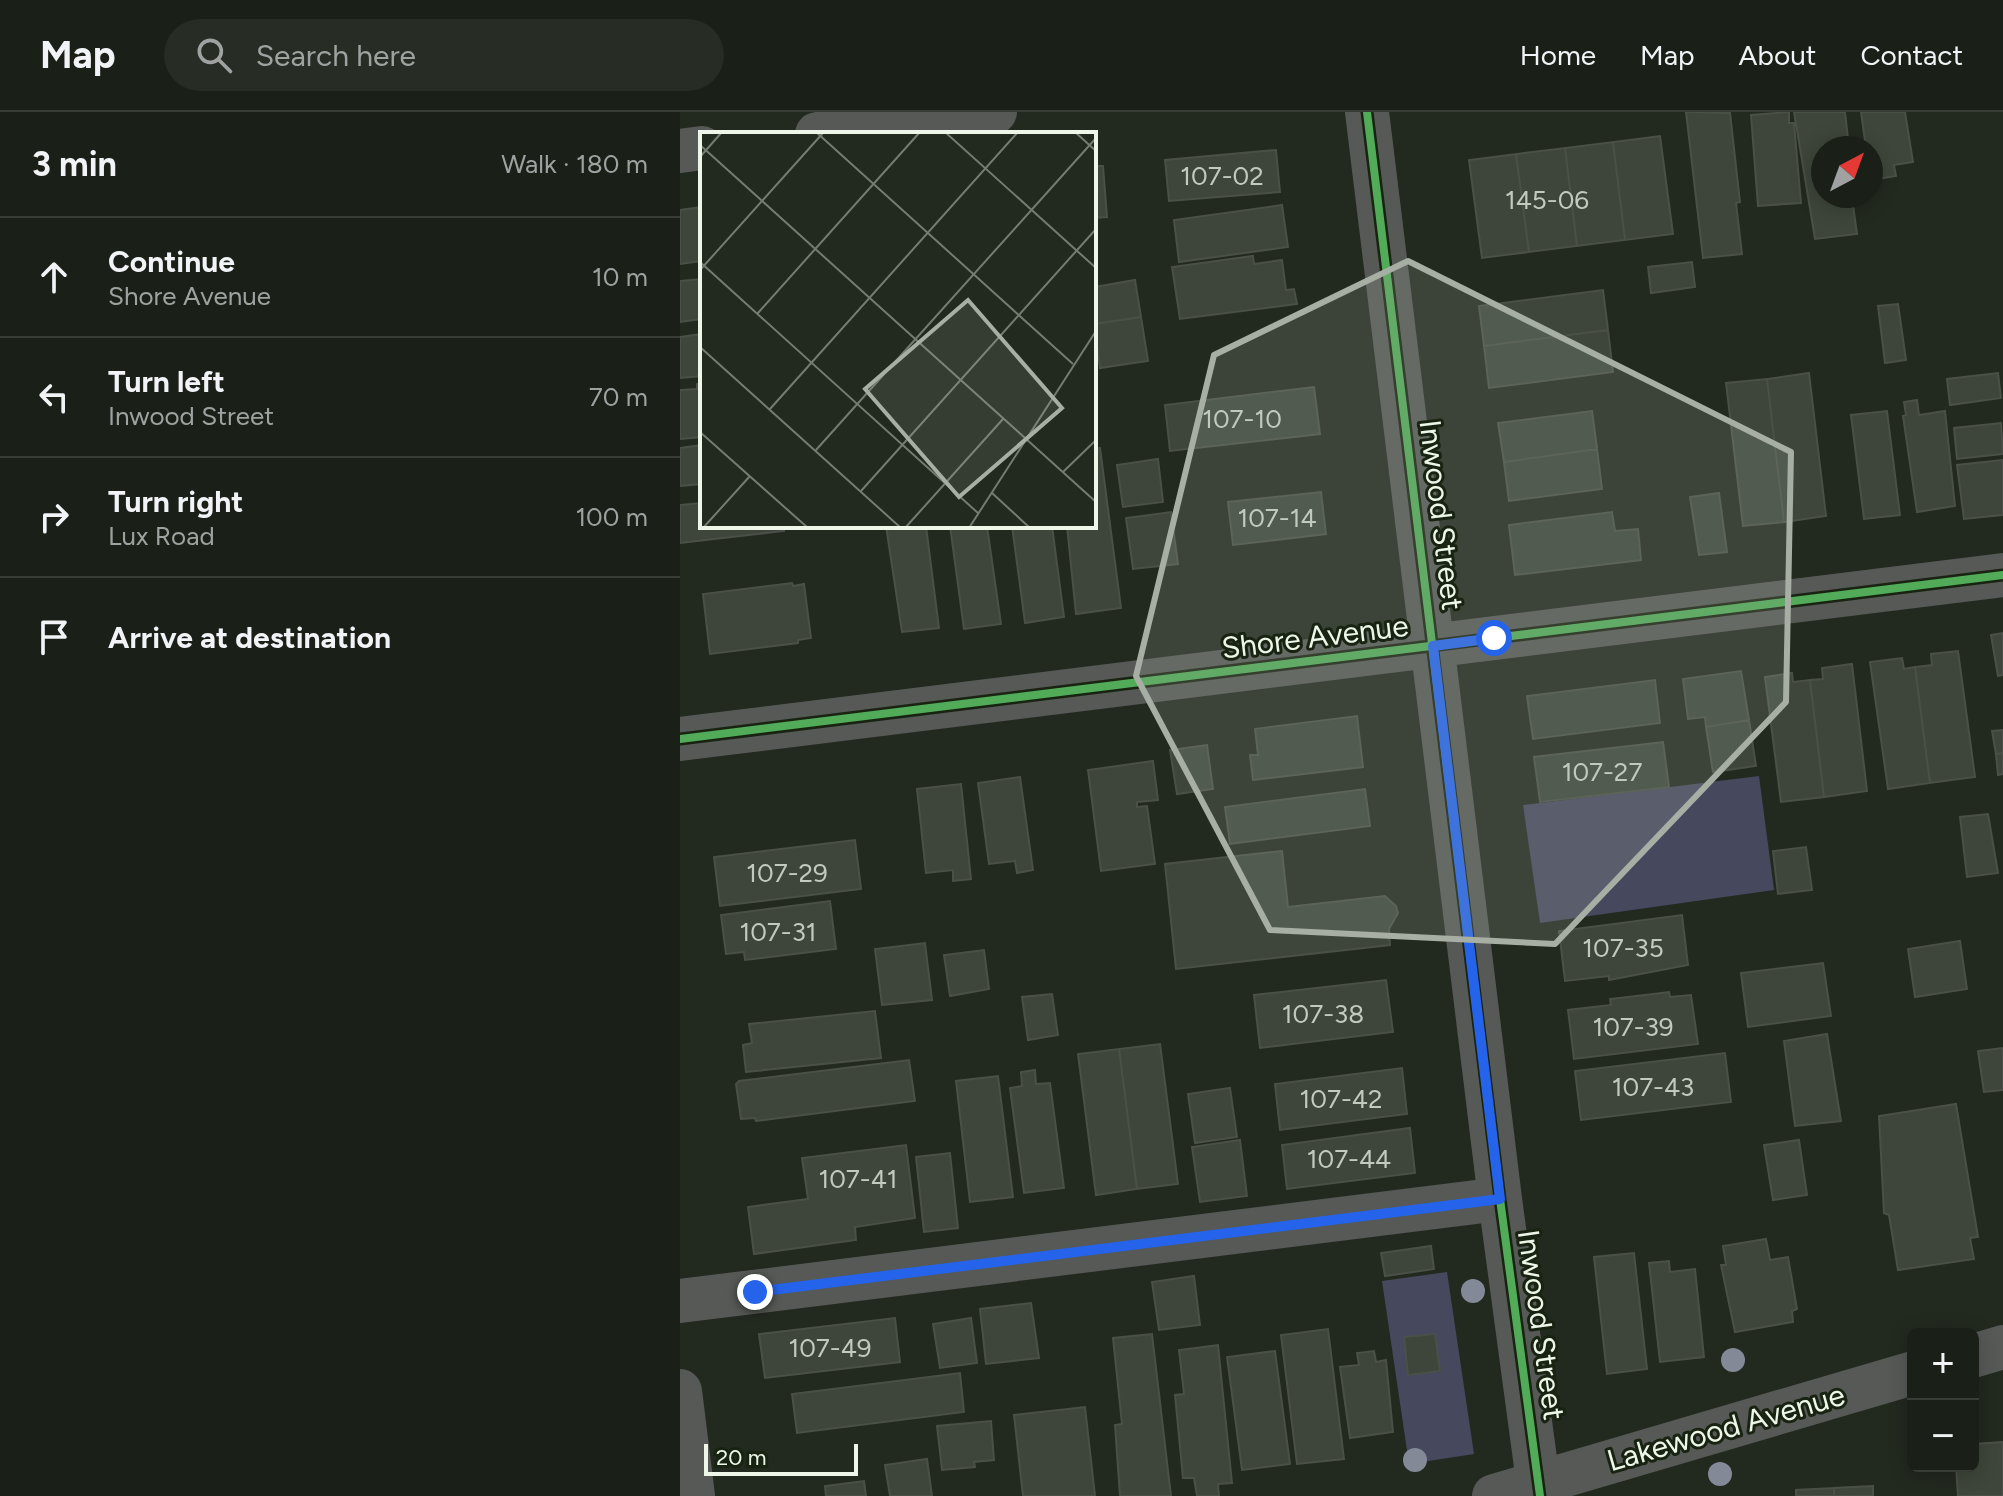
<!DOCTYPE html>
<html lang="en">
<head>
<meta charset="utf-8">
<style>
  body { margin:0; font-family:Figtree,sans-serif; background:#272c24; color:#f1f3f6 }
  .controls { position:absolute; right:24px; bottom:24px; display:grid; overflow:hidden; border-radius:12px; box-shadow:0 4px 20px #0003 }
  .controls button { width:72px; height:72px; display:grid; place-items:center; padding:0; border:0; border-bottom:2px solid #383d36; background:#1a1f17; color:#f1f3f6; font:40px sans-serif }
  .compass { position:absolute; left:1131px; top:24px; width:72px; height:72px; border-radius:50%; background:#1a1f17; box-shadow:0 4px 20px #0003; rotate:41deg }
  .scale { position:absolute; left:24px; bottom:20px; width:154px; box-sizing:border-box; padding-left:8px; border:4px solid #eef6ea; border-top:0; font-size:22px; line-height:28px; white-space:nowrap; color:#eef6ea; -webkit-text-stroke:6px #182311; paint-order:stroke }
  .stop { position:absolute; width:24px; height:24px; margin:-18px; border:6px solid #2563eb; border-radius:50%; background:#fff }
  .stop.end { background:#2563eb; border-color:#fff; box-shadow:0 2px 8px #0008 }
  .list { margin:0; padding:0; list-style:none }
  h2 { display:flex; justify-content:space-between; align-items:center; height:104px; margin:0; padding:0 32px; font-size:34px }
  h2 small { font-size:26px; font-weight:400; color:#9fa2a1 }
  .list li { display:grid; grid-template-columns:52px 1fr auto; gap:24px; align-items:center; box-sizing:border-box; height:120px; padding:0 32px; border-top:2px solid #383d36 }
  .list b { display:block; font-size:30px; white-space:nowrap }
  .list p { margin:0; font-size:26px; white-space:nowrap; color:#9fa2a1 }
  .list em { font-size:26px; font-style:normal; color:#9fa2a1 }
  .icon { flex:none; width:44px; height:44px; fill:none; stroke:currentColor; stroke-width:2; stroke-linecap:round; stroke-linejoin:round }
  .map { position:relative; flex:none; width:1323px; height:1384px; overflow:hidden }
  header { display:flex; align-items:center; gap:48px; box-sizing:border-box; height:112px; padding:0 40px; background:#1a1f17; border-bottom:2px solid #383d36 }
  header strong { font-size:38px }
  nav { display:flex; gap:44px; margin-inline-start:auto; font-size:28px }
  .search { width:560px; height:72px; background:#272c24; display:flex; align-items:center; gap:20px; box-sizing:border-box; padding:0 28px; border-radius:44px; color:#9fa2a1; font-size:30px }
  main { display:flex }
  aside { flex:1; background:#1a1f17 }
  .map>svg:first-child { display:block }
</style>
</head>
<body>
<header>
<strong>Map</strong>
<div class="search"><svg class="icon" aria-label="search" viewBox="0 0 24 24"><circle cx="10" cy="10" r="6"/><path d="M15 15l6 6"/></svg>Search here</div>
<nav><a>Home</a><a>Map</a><a>About</a><a>Contact</a></nav>
</header>
<main>
<aside>
<h2>3 min<small>Walk · 180 m</small></h2>
<ul class="list">
<li><svg class="icon" aria-label="ahead" viewBox="0 0 24 24"><path d="M12 20V5M6 11l6-6 6 6"/></svg><div><b>Continue</b><p>Shore Avenue</p></div><em>10 m</em></li>
<li><svg class="icon" aria-label="left" viewBox="0 0 24 24"><path d="M17 20v-9H6M10 6l-5 5 5 5"/></svg><div><b>Turn left</b><p>Inwood Street</p></div><em>70 m</em></li>
<li><svg class="icon" aria-label="right" viewBox="0 0 24 24"><path d="M7 20v-9h11M14 6l5 5-5 5"/></svg><div><b>Turn right</b><p>Lux Road</p></div><em>100 m</em></li>
<li><svg class="icon" aria-label="arrive" viewBox="0 0 24 24"><path d="M6 21V4h12l-3 4 3 4H6"/></svg><div><b>Arrive at destination</b></div></li>
</ul>
</aside>
<div class="map">
<svg width="1323" height="1384" viewBox="0 0 1323 1384">
  <rect width="100%" height="100%" fill="#22291f"/>
  <!-- green -->
  <path fill="#46495e" d="M1079,664L1094,778L860,811L843,693Z
    M767,1160L794,1342L729,1352L702,1169Z"/>
  <!-- building -->
  <path fill="#3e463b" stroke="#4a5047" stroke-width="2" d="M1006,0L1050,1L1060,90L1056,91L1062,142L1023,146Z
    M1109,0V11H1114L1121,91L1078,94L1071,3Z
    M1114,0H1165L1169,36H1143V84H1176L1172,86L1177,122L1135,127Z
    M1181,0H1225L1233,50L1214,53L1216,64L1191,68V36H1186Z
    M980,24L993,122L945,128L933,30Z
    M933,30L945,128L897,134L885,36Z
    M885,36L897,134L849,140L836,42Z
    M596,38L600,80L489,89L485,48Z
    M836,42L849,140L802,146L789,48Z
    M414,54H423L427,105L414,106Z
    M602,93L608,135L499,150L494,108Z
    M22,95V149L0,152V98Z
    M573,144L574,152L602,148L606,178L614,177L617,192L500,207L492,155Z
    M1012,150L1015,175L971,181L968,155Z
    M22,167V207L0,210V169Z
    M455,168L461,205L414,212V175Z
    M923,178L928,218L804,234L799,194Z
    M1218,192L1226,248L1205,251L1198,194Z
    M461,205L468,249L420,256L414,212Z
    M928,218L933,260L809,276L804,234Z
    M22,222V264L0,266V225Z
    M1129,261L1146,404L1104,410L1087,267Z
    M1318,261L1321,286L1270,293L1267,267Z
    M1087,267L1104,410L1063,414L1046,271Z
    M22,271V325L0,327V278L17,277V272Z
    M634,275L640,322L490,339L485,293Z
    M1237,288L1239,303L1265,299L1275,394L1237,400L1223,304L1226,303L1224,290Z
    M912,299L917,337L824,350L818,311Z
    M1207,299L1220,403L1184,407L1171,303Z
    M1321,311L1323,342L1277,347L1274,316Z
    M22,333V372L0,374V336Z
    M420,336L441,496L396,502L387,414H414V337Z
    M917,337L922,377L829,389L824,350Z
    M478,347L483,390L443,395L437,353Z
    M1323,348V403L1284,407L1277,353Z
    M641,380L646,422L553,433L548,390Z
    M1039,381L1047,440L1019,443L1010,385Z
    M22,391V414H103L104,419L0,431V393Z
    M491,400L498,452L453,457L446,406Z
    M932,400L935,419L958,417L961,448L835,463L829,413Z
    M206,414H246L259,516L222,520Z
    M270,414H307L321,512L284,517Z
    M332,414H372L384,505L345,511Z
    M112,471L113,474L124,472L131,526L118,528V531L30,542L23,482Z
    M1323,521V563L1318,564L1311,523Z
    M1278,539L1295,665L1250,671L1235,555L1252,553L1251,542Z
    M1222,546L1224,557L1235,555L1250,671L1208,677L1190,550Z
    M1172,552L1187,679L1144,685L1130,568L1143,567L1142,556Z
    M1061,559L1069,608L1026,615L1025,605L1008,607L1003,567Z
    M1112,561L1113,570L1130,568L1144,685L1101,690L1085,565Z
    M975,568L980,611L853,627L847,584Z
    M677,604L683,655L573,668L570,643H578L575,617Z
    M1069,608L1076,654L1033,660L1026,615Z
    M1323,618V641L1316,642L1312,619Z
    M983,630L989,675L860,690L854,645Z
    M527,633L533,677L497,682L490,638Z
    M1323,641V662L1318,663L1316,642Z
    M473,649L478,688L457,690V695L467,694L475,752L421,759L408,658Z
    M340,665L353,758L337,761L335,749L309,752L298,671Z
    M281,672L291,767L273,769V758L246,761L237,677Z
    M685,677L690,714L550,732L545,695Z
    M1308,702L1318,761L1287,765L1280,705Z
    M175,728L181,777L40,794L34,745Z
    M1126,735L1132,778L1098,782L1093,739Z
    M602,739L608,795L705,784L716,794L718,801L709,817L710,833L496,857L485,752Z
    M150,789L156,837L65,848L64,840L46,842L41,803Z
    M1002,803L1008,853L929,868V864L885,869L879,819Z
    M1280,829L1287,877L1235,885L1228,837Z
    M245,831L252,888L202,893L195,837Z
    M304,838L309,877L270,884L264,843Z
    M1143,851L1151,904L1068,915L1061,861Z
    M706,868L713,920L580,936L574,883Z
    M989,880L990,885L1011,883L1018,932L894,947L888,898L931,893L930,887Z
    M372,882L378,923L348,928L342,885Z
    M195,899L201,946L66,960L63,933L72,931L69,912Z
    M1147,922L1161,1009L1115,1014L1104,929Z
    M480,932L498,1072L457,1077L439,937Z
    M1323,936V978L1304,980L1298,939Z
    M439,937L457,1077L416,1083L398,942Z
    M1045,941L1051,990L901,1008L895,959Z
    M229,948L235,989L76,1009L75,1006L61,1007L56,972L59,969Z
    M722,956L727,1002L600,1018L595,972Z
    M355,958L356,972L370,971L384,1076L344,1081L330,976L342,974L341,960Z
    M318,964L333,1085L290,1090L276,969Z
    M550,976L557,1025L515,1031L508,982Z
    M1276,992L1298,1125L1290,1126L1294,1147L1218,1158L1209,1103L1204,1101L1199,1004Z
    M730,1016L735,1061L607,1077L602,1033Z
    M560,1028L567,1084L520,1090L512,1035Z
    M1119,1028L1127,1083L1093,1088L1084,1033Z
    M226,1033L235,1106L175,1115L176,1128L74,1142L68,1095L128,1087L122,1046Z
    M270,1041L278,1116L244,1120L236,1045Z
    M1086,1127L1090,1148L1108,1145L1117,1197L1112,1199L1113,1210L1055,1220L1041,1153H1046L1043,1134Z
    M751,1134L754,1157L705,1164L701,1141Z
    M954,1141L967,1257L927,1262L914,1145Z
    M989,1149L990,1160L1015,1157L1024,1245L980,1250L969,1151Z
    M514,1164L520,1213L479,1218L472,1170Z
    M351,1191L359,1246L306,1252L300,1197Z
    M215,1206L220,1250L85,1266L79,1222Z
    M291,1206L297,1251L260,1256L253,1212Z
    M648,1217L664,1347L617,1352L601,1223Z
    M472,1222L491,1384H440L435,1313L442,1312L433,1226Z
    M755,1222L760,1259L728,1263L724,1225Z
    M538,1233L552,1371L538,1372L539,1384H517L514,1366H503L495,1283L504,1282L499,1238Z
    M595,1239L610,1352L562,1358L547,1245Z
    M694,1239L696,1250L706,1248L713,1320L670,1326L660,1255L679,1253L677,1241Z
    M280,1261L284,1300L117,1321L112,1282Z
    M405,1295L415,1384H343L334,1303Z
    M311,1309L314,1348L294,1350L295,1355L262,1358L257,1314Z
    M1323,1330V1384H1278L1276,1354H1293V1332Z
    M247,1347L252,1384H210L205,1353Z
    M184,1369L186,1384H146L145,1374Z
    M1193,1374V1384H1154V1376Z
    M1154,1376V1384H1116V1378Z"/>
  <g fill="none" stroke-linecap="round" stroke-linejoin="round">
    <!-- street -->
    <path stroke="#565955" stroke-width="44" d="M687,0L820,1087L860,1384
      M137,22L315,0
      M0,39L22,36
      M0,627L1323,463
      M0,1189L820,1087
      M1293,1244L1323,1235
      M0,1279L13,1384
      M814,1384L1233,1261"/>
    <!-- cycleway casing -->
    <g stroke="#182311" stroke-width="13">
      <path id="cycleway" d="M687,0L820,1087L860,1384
        M0,627L1323,463"/>
    </g>
    <!-- cycleway -->
    <use href="#cycleway" stroke="#51ab58" stroke-width="8"/>
  </g>
  <!-- trees -->
  <g fill="#848997">
    <circle cx="793" cy="1179" r="12"/>
    <circle cx="1053" cy="1248" r="12"/>
    <circle cx="735" cy="1348" r="12"/>
    <circle cx="1040" cy="1362" r="12"/>
  </g>
  <g fill="none" stroke-linecap="round" stroke-linejoin="round">
    <!-- route -->
    <path stroke="#2563eb" stroke-width="10" d="M75,1180L820,1087L753,534L814,526"/>
  </g>
  <!-- marked area -->
  <path fill="#a7aea3" fill-opacity="0.2" stroke="#a7aea3" stroke-width="6" stroke-linejoin="round" d="M728,149L1111,340L1106,590L875,832L590,818L456,564L534,243Z"/>
  <g text-anchor="middle" stroke-width="6" stroke-linejoin="round" paint-order="stroke">
    <!-- number labels -->
    <g font-size="26" fill="#c2cabe">
      <text x="542" y="73">107-02</text>
      <text x="867" y="97">145-06</text>
      <text x="562" y="316">107-10</text>
      <text x="597" y="415">107-14</text>
      <text x="922" y="669">107-27</text>
      <text x="107" y="770">107-29</text>
      <text x="98" y="829">107-31</text>
      <text x="943" y="845">107-35</text>
      <text x="643" y="911">107-38</text>
      <text x="953" y="924">107-39</text>
      <text x="973" y="984">107-43</text>
      <text x="661" y="996">107-42</text>
      <text x="669" y="1056">107-44</text>
      <text x="178" y="1076">107-41</text>
      <text x="150" y="1245">107-49</text>
    </g>
    <!-- street labels -->
    <g font-size="30" fill="#eef6ea" stroke="#182311">
      <text transform="translate(761 403) rotate(83)" y="10">Inwood Street</text>
      <text transform="translate(635 525) rotate(-7)" y="10">Shore Avenue</text>
      <text transform="translate(861 1213) rotate(82)" y="10">Inwood Street</text>
      <text transform="translate(1046 1316) rotate(-16)" y="10">Lakewood Avenue</text>
    </g>
  </g>
  <!-- overview -->
  <g transform="translate(20 20)">
    <rect width="396" height="396" fill="#22291f"/>
    <path fill="none" stroke="#747b70" stroke-width="2" d="M116,0L373,232M245,0L396,136M375,0L396,19M0,13L396,370M0,25L22,0M0,130L278,381M1,137L123,1M57,182L220,0M0,215L201,396M70,277L318,0M0,300L108,396M116,318L396,6M363,340L396,308M161,359L396,97M292,361L330,396M3,396L50,344M205,396L303,287M269,396L396,199"/>
    <path fill="#a7aea3" fill-opacity="0.15" stroke="#a7aea3" stroke-width="4" d="M268,168L362,276L259,365L165,257Z"/>
    <rect width="396" height="396" fill="none" stroke="#eef6ea" stroke-width="4"/>
  </g>
</svg>
<div class="controls">
<button>+</button>
<button>−</button>
</div>
<svg class="compass" viewBox="-18 -18 36 36"><path d="M0-13l5 13h-10z" fill="#e53935"/><path d="M0 13l5-13h-10z" fill="#9fa2a1"/></svg>
<div class="scale">20 m</div>
<div class="stop" style="left:814px;top:526px"></div>
<div class="stop end" style="left:75px;top:1180px"></div>
</div>
</main>
</body>
</html>
